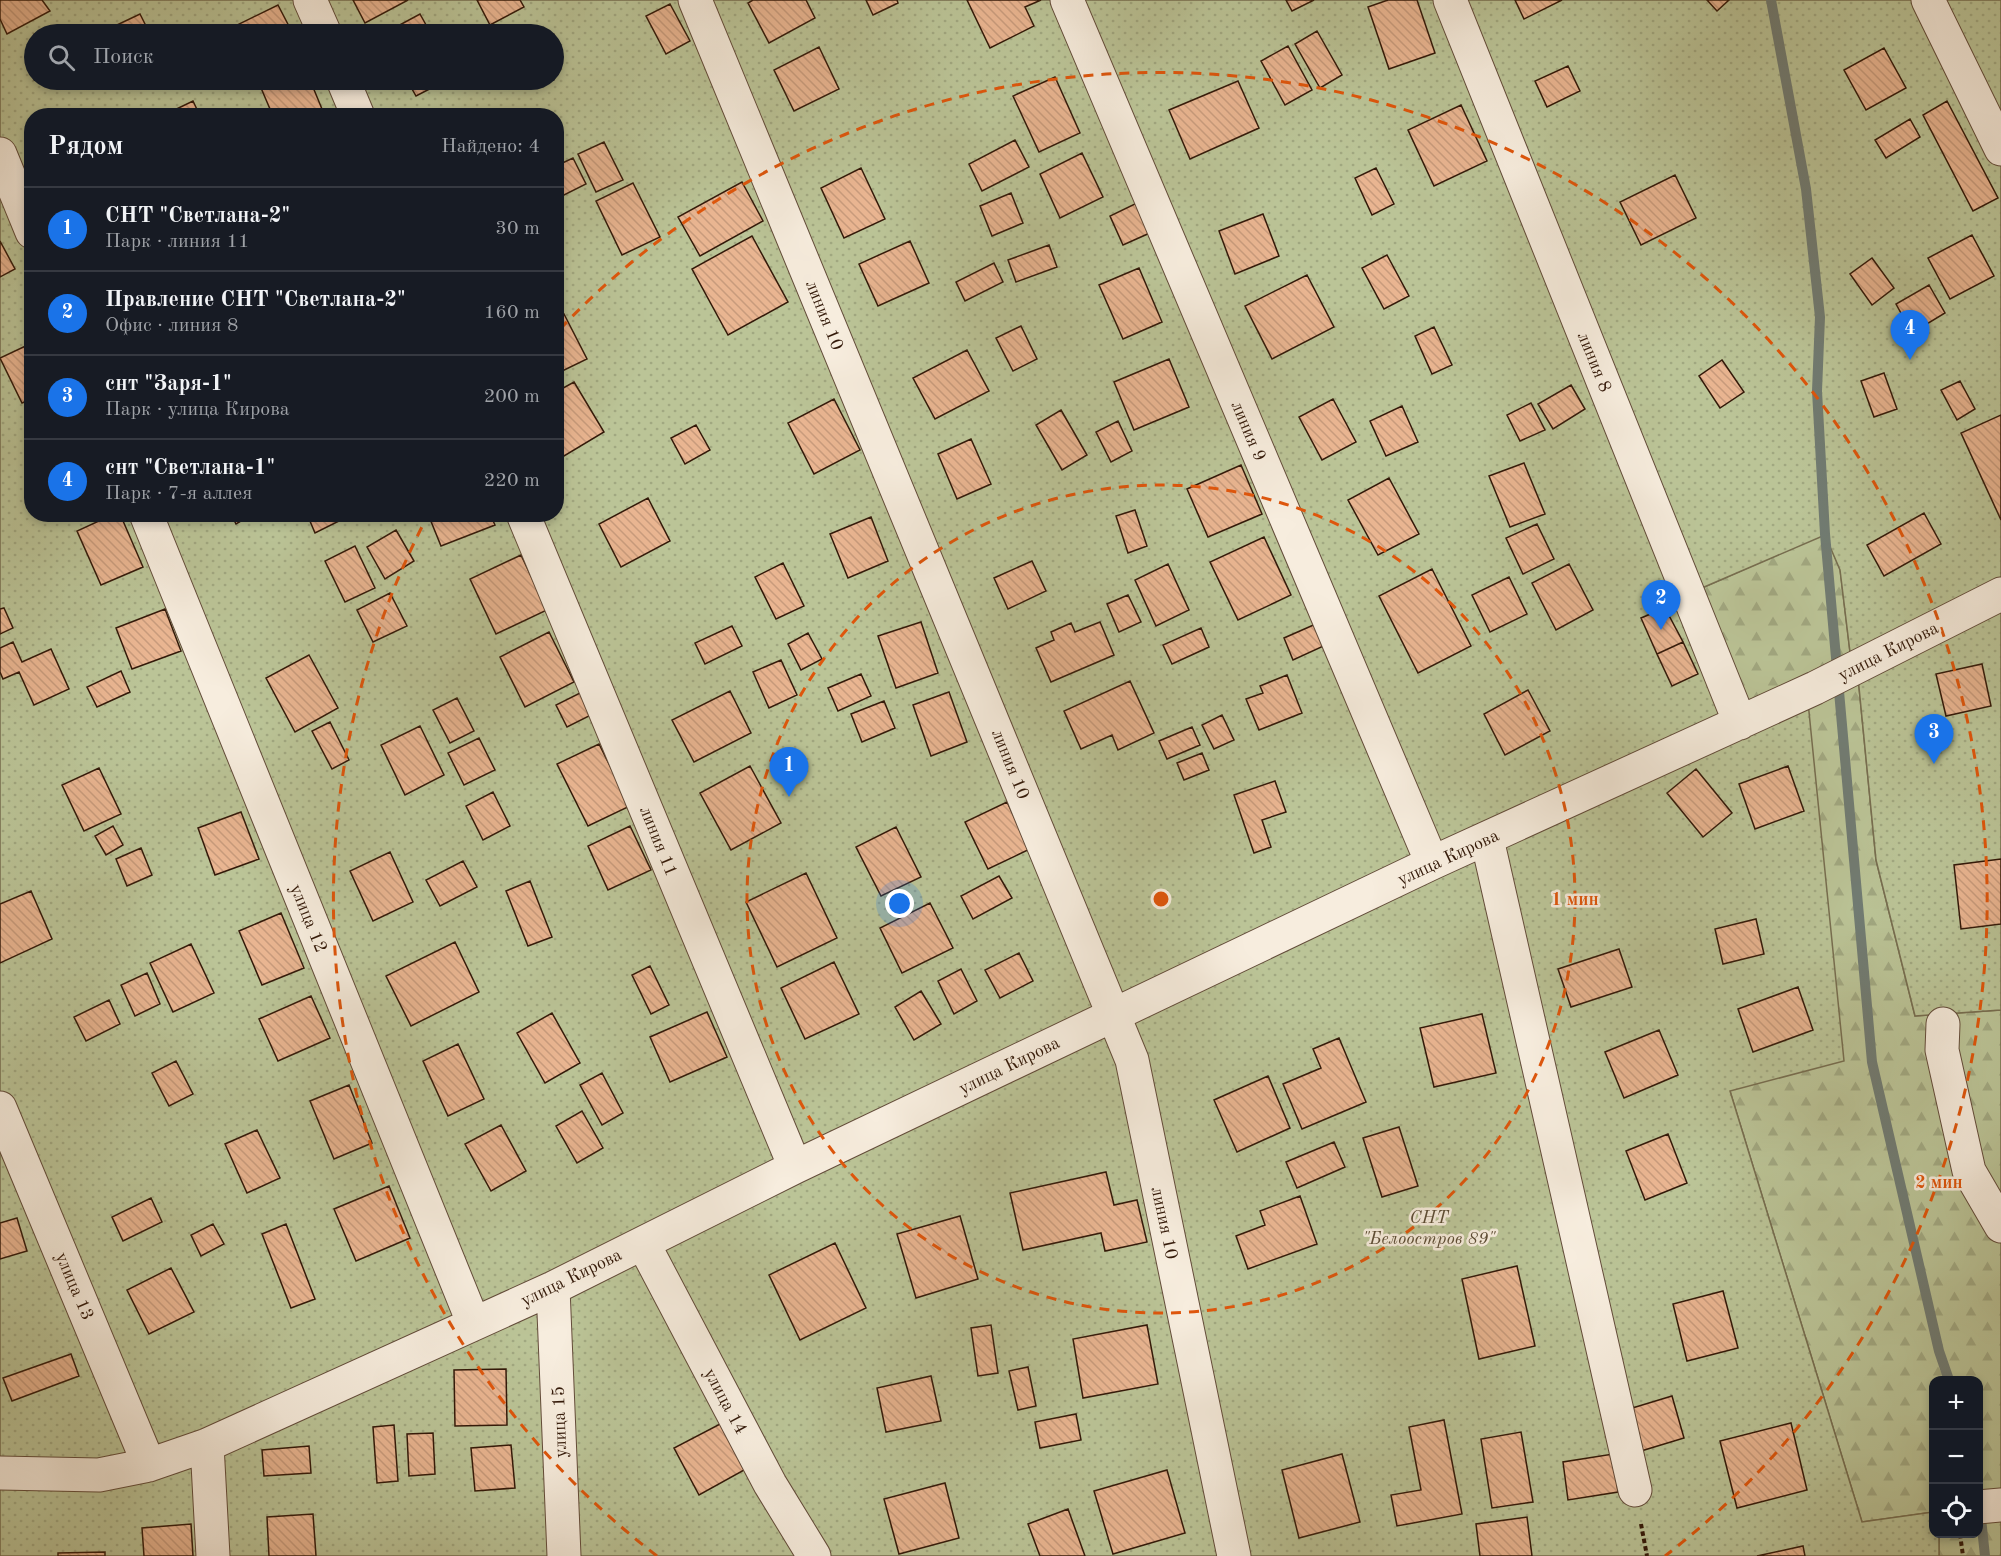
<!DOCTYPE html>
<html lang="ru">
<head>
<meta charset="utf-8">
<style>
  body { margin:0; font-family:"Old Standard TT",serif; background:#242831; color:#f1f3f6 }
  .controls { position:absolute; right:18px; bottom:18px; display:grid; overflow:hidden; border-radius:12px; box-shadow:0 3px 9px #0003 }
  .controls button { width:54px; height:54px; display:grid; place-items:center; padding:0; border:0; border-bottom:2px solid #363941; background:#171b24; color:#f1f3f6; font:30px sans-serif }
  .you { position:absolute; left:900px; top:904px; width:21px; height:21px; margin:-15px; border:4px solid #fff; border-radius:50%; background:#1a73e8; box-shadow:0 0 0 9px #1a73e833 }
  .badge { display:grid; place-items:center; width:39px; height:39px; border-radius:50%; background:#1a73e8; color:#fff; font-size:20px; font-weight:700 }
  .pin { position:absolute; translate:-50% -50px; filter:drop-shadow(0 2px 3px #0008) }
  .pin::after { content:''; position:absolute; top:32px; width:21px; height:18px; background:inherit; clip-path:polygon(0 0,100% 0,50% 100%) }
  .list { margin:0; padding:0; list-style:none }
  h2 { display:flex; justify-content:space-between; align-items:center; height:78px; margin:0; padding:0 24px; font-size:26px }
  h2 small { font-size:20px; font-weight:400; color:#9ea1a6 }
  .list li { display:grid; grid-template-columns:39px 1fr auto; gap:18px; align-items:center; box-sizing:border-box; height:84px; padding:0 24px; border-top:2px solid #363941 }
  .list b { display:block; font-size:22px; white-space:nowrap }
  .list p { margin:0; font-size:20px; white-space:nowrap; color:#9ea1a6 }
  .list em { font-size:20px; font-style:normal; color:#9ea1a6 }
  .icon { flex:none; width:33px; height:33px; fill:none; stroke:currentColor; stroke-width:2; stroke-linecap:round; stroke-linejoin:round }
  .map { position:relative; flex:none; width:2001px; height:1556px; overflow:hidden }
  .search { position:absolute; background:#171b24; box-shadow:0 3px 9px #0003; left:24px; top:24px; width:540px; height:66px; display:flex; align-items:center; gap:15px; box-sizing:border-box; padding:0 21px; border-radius:33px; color:#9ea1a6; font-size:22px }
  .panel { position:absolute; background:#171b24; box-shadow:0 3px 9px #0003; left:24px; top:108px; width:540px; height:414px; border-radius:24px }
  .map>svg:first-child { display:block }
</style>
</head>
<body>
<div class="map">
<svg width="2001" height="1556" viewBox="0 0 2001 1556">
  <defs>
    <pattern id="forest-firs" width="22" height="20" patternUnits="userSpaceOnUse" patternTransform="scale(1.5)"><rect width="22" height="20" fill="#bbc497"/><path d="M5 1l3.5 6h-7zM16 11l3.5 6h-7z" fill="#a1a881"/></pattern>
    <pattern id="garden-dots" width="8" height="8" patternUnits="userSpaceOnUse" patternTransform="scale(1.5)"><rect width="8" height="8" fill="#bbc497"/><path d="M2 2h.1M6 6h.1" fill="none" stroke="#a1a881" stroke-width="1.8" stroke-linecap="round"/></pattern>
    <pattern id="building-back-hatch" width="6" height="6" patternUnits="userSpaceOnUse" patternTransform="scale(1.5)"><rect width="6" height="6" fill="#e9b591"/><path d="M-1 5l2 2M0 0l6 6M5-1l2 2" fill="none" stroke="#c89b7c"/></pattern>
  </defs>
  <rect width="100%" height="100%" fill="#f3e4cc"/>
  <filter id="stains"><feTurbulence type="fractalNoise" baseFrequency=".00333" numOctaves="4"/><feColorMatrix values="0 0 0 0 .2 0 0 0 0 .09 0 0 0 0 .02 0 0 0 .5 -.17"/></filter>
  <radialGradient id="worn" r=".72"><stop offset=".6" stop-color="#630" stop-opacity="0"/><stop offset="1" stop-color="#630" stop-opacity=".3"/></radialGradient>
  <!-- forest -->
  <path fill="url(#forest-firs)" stroke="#776e50" stroke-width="1.5" d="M1825,534L1840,569L1850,652L1857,667L1876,860L1915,1016L2001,1010V1556H1939V1534H1978V1380H1934L1933,1512L1862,1522L1730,1091L1743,724L1688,594Z"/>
  <!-- garden -->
  <path fill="url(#garden-dots)" stroke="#776e50" stroke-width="1.5" fill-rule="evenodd" d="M0,0H2001V1010L1915,1016L1876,860L1857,667L1850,652L1840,570L1825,535L1688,594L1732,705L1807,692L1844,1061L1730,1091L1862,1522L1933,1512L1934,1534H1939V1556H0ZM34,34H554V80H34ZM32,116H556V514H32Z"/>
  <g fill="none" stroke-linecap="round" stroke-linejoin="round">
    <!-- stream -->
    <path stroke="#717c73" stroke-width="10" d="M1771,0L1806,189L1820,317L1817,391L1825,534L1872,1062L1939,1351L1949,1380
      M1978,1490L1985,1556"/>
  </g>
  <!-- building -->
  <path fill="url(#building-back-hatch)" stroke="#331909" stroke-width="1.5" d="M0,0H42L50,11L7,34L0,19Z
    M353,0H408L365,23Z
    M477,0H520L524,7L490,25Z
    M753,0H806L815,18L769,43L748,3Z
    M866,0H897L898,3L873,15Z
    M967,0H1041L1025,7L1034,26L990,48Z
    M1286,0H1314L1292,11Z
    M1388,0H1417L1435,53L1389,69L1368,7Z
    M1515,0H1562L1524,19Z
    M1707,0H1729L1717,11Z
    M670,4L690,41L666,54L646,16Z
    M278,5L293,34H237L233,27Z
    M140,14L150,34H98Z
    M420,14L431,34H383Z
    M1317,31L1342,75L1320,88L1295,44Z
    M1288,46L1312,90L1285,105L1261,61Z
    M819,47L839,89L794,111L774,70Z
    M1884,48L1906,88L1866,110L1844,70Z
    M1568,66L1580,91L1547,107L1535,81Z
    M1055,77L1080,133L1039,152L1013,96Z
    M281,80H310L322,109L306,116H273L261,88Z
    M407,80H447L416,96Z
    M1238,81L1259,128L1190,159L1169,110Z
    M193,101L200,116H165L164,115Z
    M1947,101L1998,198L1973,211L1923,115Z
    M1461,105L1487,161L1434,186L1408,130Z
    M1910,119L1920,137L1886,158L1875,140Z
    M1015,140L1029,167L982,191L969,164Z
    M604,142L623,180L596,192L578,154Z
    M1082,153L1103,197L1060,218L1040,174Z
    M573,158L586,184L556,199V166Z
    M861,168L885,219L844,238L821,188Z
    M1376,168L1394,204L1372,215L1355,178Z
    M1675,175L1696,218L1641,245L1620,202Z
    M742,182L763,221L700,256L678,217Z
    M633,183L660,237L622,255L596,201Z
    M1011,193L1023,223L992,236L980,206Z
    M1139,202L1152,232L1123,245L1110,216Z
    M1263,214L1279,256L1235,274L1219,231Z
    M1972,235L1994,276L1950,299L1928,258Z
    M752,236L788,302L728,335L692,269Z
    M0,241L15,269L0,277Z
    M910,241L929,283L878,306L859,264Z
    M1049,245L1057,267L1016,282L1008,260Z
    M1387,255L1409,296L1384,309L1362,268Z
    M1872,258L1894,288L1872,305L1850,274Z
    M994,263L1003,282L965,301L956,282Z
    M1139,268L1162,322L1123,339L1099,285Z
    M1307,275L1334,327L1272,359L1245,306Z
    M1929,285L1945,313L1912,333L1896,304Z
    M564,314L587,359L556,374V318Z
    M1021,326L1037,359L1013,371L996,338Z
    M1434,327L1452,365L1432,374L1415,336Z
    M32,343V399L22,403L0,358Z
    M967,350L989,391L935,419L913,378Z
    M1169,359L1189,407L1134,430L1114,382Z
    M1722,360L1744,392L1720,408L1699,376Z
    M1884,373L1897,409L1874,417L1861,381Z
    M1960,381L1975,409L1957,420L1941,390Z
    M574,382L604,432L564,456L556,444V392Z
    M1571,385L1585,409L1553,429L1538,404Z
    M834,399L860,450L814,474L788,423Z
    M1333,399L1356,442L1322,460L1299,417Z
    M1531,403L1545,430L1520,441L1507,415Z
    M1402,406L1418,442L1386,456L1370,421Z
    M1061,410L1087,455L1062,470L1036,425Z
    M2001,415V520L1961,433Z
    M1118,421L1132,451L1111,462L1096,432Z
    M696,425L710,450L685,464L671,438Z
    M971,439L991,484L957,499L938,454Z
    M1524,463L1545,514L1510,527L1489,476Z
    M1241,465L1262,514L1208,537L1187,489Z
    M1389,478L1419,534L1378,555L1348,500Z
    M648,498L670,541L621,567L599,524Z
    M1135,510L1147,546L1128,553L1116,516Z
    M1924,513L1941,544L1884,576L1867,545Z
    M114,514H120L143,567L101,585L77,531Z
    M231,514H253L236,524Z
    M307,514H351V515L315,533Z
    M428,514H490L495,525L441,546Z
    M871,517L888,561L848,578L830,534Z
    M1537,524L1554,559L1523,574L1506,538Z
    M396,530L414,561L385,579L367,547Z
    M1264,537L1291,595L1238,620L1210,562Z
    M355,546L375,588L345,602L325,561Z
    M521,555L547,610L496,634L470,579Z
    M1032,561L1046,591L1008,609L994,578Z
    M783,563L804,606L776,619L755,577Z
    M1168,564L1189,610L1156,626L1135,580Z
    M1569,564L1593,610L1556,630L1532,583Z
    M1432,569L1471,646L1418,673L1379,596Z
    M1509,577L1527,614L1490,632L1472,595Z
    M390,593L407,626L373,642L357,610Z
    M1128,595L1141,622L1119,632L1107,604Z
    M4,608L13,628L0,634V609Z
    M1665,608L1683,642L1657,654L1641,618Z
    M165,609L181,651L132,669L116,628Z
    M921,622L938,673L896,688L878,636Z
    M1100,622L1114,655L1051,682L1036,648L1054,640L1051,632L1071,623L1075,632Z
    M1318,623L1328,644L1293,660L1284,638Z
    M732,626L742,646L705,664L695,643Z
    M1201,628L1209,647L1172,664L1163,645Z
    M549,632L574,682L525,707L500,657Z
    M808,633L822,659L801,670L788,644Z
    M13,642L22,662L51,649L69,689L34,705L19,672L3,679L0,672V648Z
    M1683,642L1698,674L1672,686L1657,654Z
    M309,655L338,708L295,732L266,678Z
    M781,660L797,695L769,708L753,672Z
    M1982,664L1991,706L1946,716L1936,674Z
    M121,671L130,692L97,707L87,687Z
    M861,674L871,696L838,711L828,688Z
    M1287,675L1302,713L1259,730L1246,699L1263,693L1260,686Z
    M1130,681L1154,733L1118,750L1112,735L1081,749L1064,711Z
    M1528,690L1550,731L1505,755L1484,714Z
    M584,691L595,713L567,727L556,705Z
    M730,691L751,733L694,762L672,720Z
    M949,692L967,742L931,756L913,705Z
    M457,698L474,731L450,743L433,710Z
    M884,701L895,728L862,742L851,714Z
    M1222,715L1234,740L1214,749L1202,725Z
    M330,722L349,760L332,769L312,731Z
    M420,726L444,775L405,795L381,745Z
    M1192,727L1200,745L1167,759L1159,741Z
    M479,738L495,770L464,785L448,753Z
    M599,744L630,806L588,826L557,764Z
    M1202,753L1209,770L1184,780L1177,763Z
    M750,766L781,823L731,850L700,793Z
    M1788,766L1804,811L1755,829L1739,784Z
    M99,768L121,814L84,831L62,785Z
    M1696,769L1732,813L1703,837L1667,793Z
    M1275,781L1286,812L1262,820L1271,847L1254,853L1234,795Z
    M493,792L510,826L483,840L466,806Z
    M1007,802L1030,849L988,869L965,822Z
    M241,812L259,859L215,875L198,828Z
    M113,826L123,845L106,855L95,836Z
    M630,826L651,870L608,890L588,846Z
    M896,827L921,877L881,896L856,847Z
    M141,848L152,875L127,886L116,859Z
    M390,852L413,902L373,921L350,871Z
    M2001,859V924L1961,929L1954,865Z
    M463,861L477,887L440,906L426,880Z
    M806,873L837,938L777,967L746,902Z
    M999,876L1012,898L973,919L961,896Z
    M530,881L552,937L528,946L506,891Z
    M31,891L52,939L0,963V904Z
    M930,903L953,948L902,973L880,928Z
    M281,913L304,968L262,985L239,931Z
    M1756,919L1764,954L1723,964L1715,929Z
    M455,942L479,992L411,1026L386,976Z
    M191,944L214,993L173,1012L150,963Z
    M1619,949L1632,987L1571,1007L1558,969Z
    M1019,953L1033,981L1000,998L985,970Z
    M834,962L859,1014L805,1039L781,988Z
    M650,966L669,1005L651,1014L632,975Z
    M961,969L977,1001L954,1014L938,981Z
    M147,973L160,1004L135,1016L121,985Z
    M1798,987L1813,1030L1753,1052L1738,1009Z
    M921,991L941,1024L914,1040L895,1007Z
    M311,996L330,1038L278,1061L259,1019Z
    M109,1000L120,1024L86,1041L74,1017Z
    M707,1012L727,1057L670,1082L650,1037Z
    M552,1013L580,1063L545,1083L517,1033Z
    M1482,1014L1496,1073L1434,1087L1420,1028Z
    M1659,1030L1678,1075L1624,1098L1605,1052Z
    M1339,1038L1366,1102L1302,1129L1283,1084L1321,1068L1313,1049Z
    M458,1044L484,1099L448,1116L423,1061Z
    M176,1061L193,1094L169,1106L152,1073Z
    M602,1073L623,1113L602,1125L580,1085Z
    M1268,1076L1290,1128L1237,1152L1214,1100Z
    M349,1085L372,1143L334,1159L310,1101Z
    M582,1111L603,1148L577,1163L556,1126Z
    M501,1125L526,1171L491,1191L465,1144Z
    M1399,1127L1418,1186L1382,1197L1363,1138Z
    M257,1130L280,1178L247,1193L225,1144Z
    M1668,1134L1687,1183L1645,1200L1626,1151Z
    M1334,1142L1345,1167L1297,1188L1286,1162Z
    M1106,1172L1114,1205L1137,1200L1147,1242L1105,1251L1101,1233L1023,1250L1010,1193Z
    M389,1186L410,1238L356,1261L334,1209Z
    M1300,1196L1317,1244L1248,1269L1236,1236L1265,1225L1260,1211Z
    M151,1198L162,1222L123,1241L112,1217Z
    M960,1216L978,1279L916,1298L897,1234Z
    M17,1218L27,1251L0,1259V1223Z
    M213,1224L224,1244L201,1256L191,1235Z
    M286,1224L315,1299L291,1308L262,1234Z
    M835,1243L866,1308L800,1340L769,1275Z
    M1517,1266L1535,1346L1479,1359L1462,1279Z
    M171,1268L194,1312L149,1334L127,1290Z
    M1723,1291L1738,1348L1687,1361L1673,1304Z
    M991,1325L998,1373L978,1376L971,1328Z
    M1147,1325L1158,1384L1083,1398L1073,1339Z
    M71,1354L79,1376L12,1401L3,1378Z
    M1028,1367L1036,1406L1018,1410L1009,1371Z
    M506,1369L507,1425L455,1426L454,1370Z
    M931,1376L941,1421L886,1432L877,1388Z
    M1672,1396L1684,1438L1641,1451L1629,1409Z
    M1076,1414L1081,1440L1040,1448L1035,1422Z
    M1444,1420L1462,1514L1397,1526L1391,1495L1421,1490L1409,1427Z
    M722,1423L746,1469L699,1495L674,1448Z
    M1791,1423L1807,1490L1737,1508L1720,1441Z
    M394,1425L398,1481L377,1483L373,1427Z
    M1521,1432L1533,1502L1492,1508L1481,1439Z
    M433,1433L435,1474L409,1476L407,1434Z
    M511,1445L515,1488L475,1491L471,1448Z
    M309,1446L311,1473L264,1476L262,1450Z
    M1342,1454L1360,1522L1299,1538L1282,1470Z
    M1613,1454L1618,1492L1568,1500L1563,1462Z
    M1167,1470L1185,1533L1113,1554L1094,1491Z
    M945,1483L959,1538L899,1554L884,1499Z
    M1068,1509L1085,1556H1040L1028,1524Z
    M313,1514L316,1556H269L267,1517Z
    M1527,1517L1532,1556H1480L1476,1524Z
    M191,1524L193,1556H144L142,1528Z
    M1803,1546L1805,1556H1757Z
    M105,1552V1556H58V1553Z"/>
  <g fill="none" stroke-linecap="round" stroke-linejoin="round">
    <!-- minor casing -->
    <g stroke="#634c3a" stroke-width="35">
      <path id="minor" d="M310,0L325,34
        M695,0L1132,1060L1234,1556
        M1067,0L1432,863
        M1450,0L1740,723
        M1928,0L2001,149
        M343,80L358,116
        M0,154L32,232
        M146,514L473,1322
        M523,514L795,1167
        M1487,839L1635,1490
        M1943,1024L1942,1050L1969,1171L2001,1226
        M0,1108L149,1465
        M643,1243L770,1484L814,1556
        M553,1288L564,1556
        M207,1445L213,1556
        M0,1473L99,1475L149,1465L207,1445L553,1288L795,1167L1432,863L1815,688L2001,594
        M1978,1507L2001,1505"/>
    </g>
    <!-- path -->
    <path stroke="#331909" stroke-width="4" stroke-dasharray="4.5 3" stroke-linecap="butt" d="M1641,1524L1647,1556
      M1960,1534L1963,1556"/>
    <!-- minor -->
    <use href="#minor" stroke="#f7edde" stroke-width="33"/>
  </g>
  <!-- distance rings -->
  <g fill="none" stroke="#df560c" stroke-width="3" stroke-dasharray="10 8">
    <circle cx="1161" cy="899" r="414"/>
    <path d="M657 1556A828 828 0 0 1 427 517M560 329A828 828 0 1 1 1665 1556"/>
  </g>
  <g text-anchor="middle" stroke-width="5" stroke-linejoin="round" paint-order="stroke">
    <!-- street labels -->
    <g font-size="18" fill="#331909" stroke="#f7edde">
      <text transform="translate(825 315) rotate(68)" y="6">линия 10</text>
      <text transform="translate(1595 362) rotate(68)" y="6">линия 8</text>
      <text transform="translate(1249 431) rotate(67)" y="6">линия 9</text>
      <text transform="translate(1888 651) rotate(-27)" y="6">улица Кирова</text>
      <text transform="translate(1011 764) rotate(68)" y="6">линия 10</text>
      <text transform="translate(659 841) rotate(68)" y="6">линия 11</text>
      <text transform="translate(1448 857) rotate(-25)" y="6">улица Кирова</text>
      <text transform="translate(309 918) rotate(68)" y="6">улица 12</text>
      <text transform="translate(1009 1065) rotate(-26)" y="6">улица Кирова</text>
      <text transform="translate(1165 1223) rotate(78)" y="6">линия 10</text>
      <text transform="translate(571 1277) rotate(-26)" y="6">улица Кирова</text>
      <text transform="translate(75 1286) rotate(67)" y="6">улица 13</text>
      <text transform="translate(726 1401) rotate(62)" y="6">улица 14</text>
      <text transform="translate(559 1422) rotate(-92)" y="6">улица 15</text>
    </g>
    <!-- park labels -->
    <g font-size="18" font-style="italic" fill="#5c4c34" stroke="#f7edde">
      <text x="1429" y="1223">СНТ<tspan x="1429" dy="21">"Белоостров 89"</tspan></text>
    </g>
  </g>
  <circle cx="1161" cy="899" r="9" fill="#df560c" stroke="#f7edde" stroke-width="3"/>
  <g font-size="18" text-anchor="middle" font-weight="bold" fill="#df560c" stroke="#f7edde" stroke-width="5" stroke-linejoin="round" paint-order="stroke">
    <text x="1575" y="905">1 мин</text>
    <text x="1939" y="1188">2 мин</text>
  </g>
  <rect width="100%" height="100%" filter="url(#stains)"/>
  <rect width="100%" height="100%" fill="url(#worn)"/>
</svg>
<div class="controls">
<button>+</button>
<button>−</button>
<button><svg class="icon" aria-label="locate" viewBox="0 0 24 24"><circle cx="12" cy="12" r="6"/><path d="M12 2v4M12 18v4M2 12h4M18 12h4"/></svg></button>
</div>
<div class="you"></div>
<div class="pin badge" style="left:789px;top:797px">1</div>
<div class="pin badge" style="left:1661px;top:630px">2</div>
<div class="pin badge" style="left:1934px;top:764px">3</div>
<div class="pin badge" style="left:1910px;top:360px">4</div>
<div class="search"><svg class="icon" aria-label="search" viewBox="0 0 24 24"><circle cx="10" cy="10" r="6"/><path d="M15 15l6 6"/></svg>Поиск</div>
<section class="panel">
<h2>Рядом<small>Найдено: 4</small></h2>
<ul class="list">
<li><span class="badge">1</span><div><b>СНТ &quot;Светлана-2&quot;</b><p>Парк · линия 11</p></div><em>30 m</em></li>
<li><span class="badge">2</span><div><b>Правление СНТ &quot;Светлана-2&quot;</b><p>Офис · линия 8</p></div><em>160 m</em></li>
<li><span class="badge">3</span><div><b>снт &quot;Заря-1&quot;</b><p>Парк · улица Кирова</p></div><em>200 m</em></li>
<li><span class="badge">4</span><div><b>снт &quot;Светлана-1&quot;</b><p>Парк · 7-я аллея</p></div><em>220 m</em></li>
</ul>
</section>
</div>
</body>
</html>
